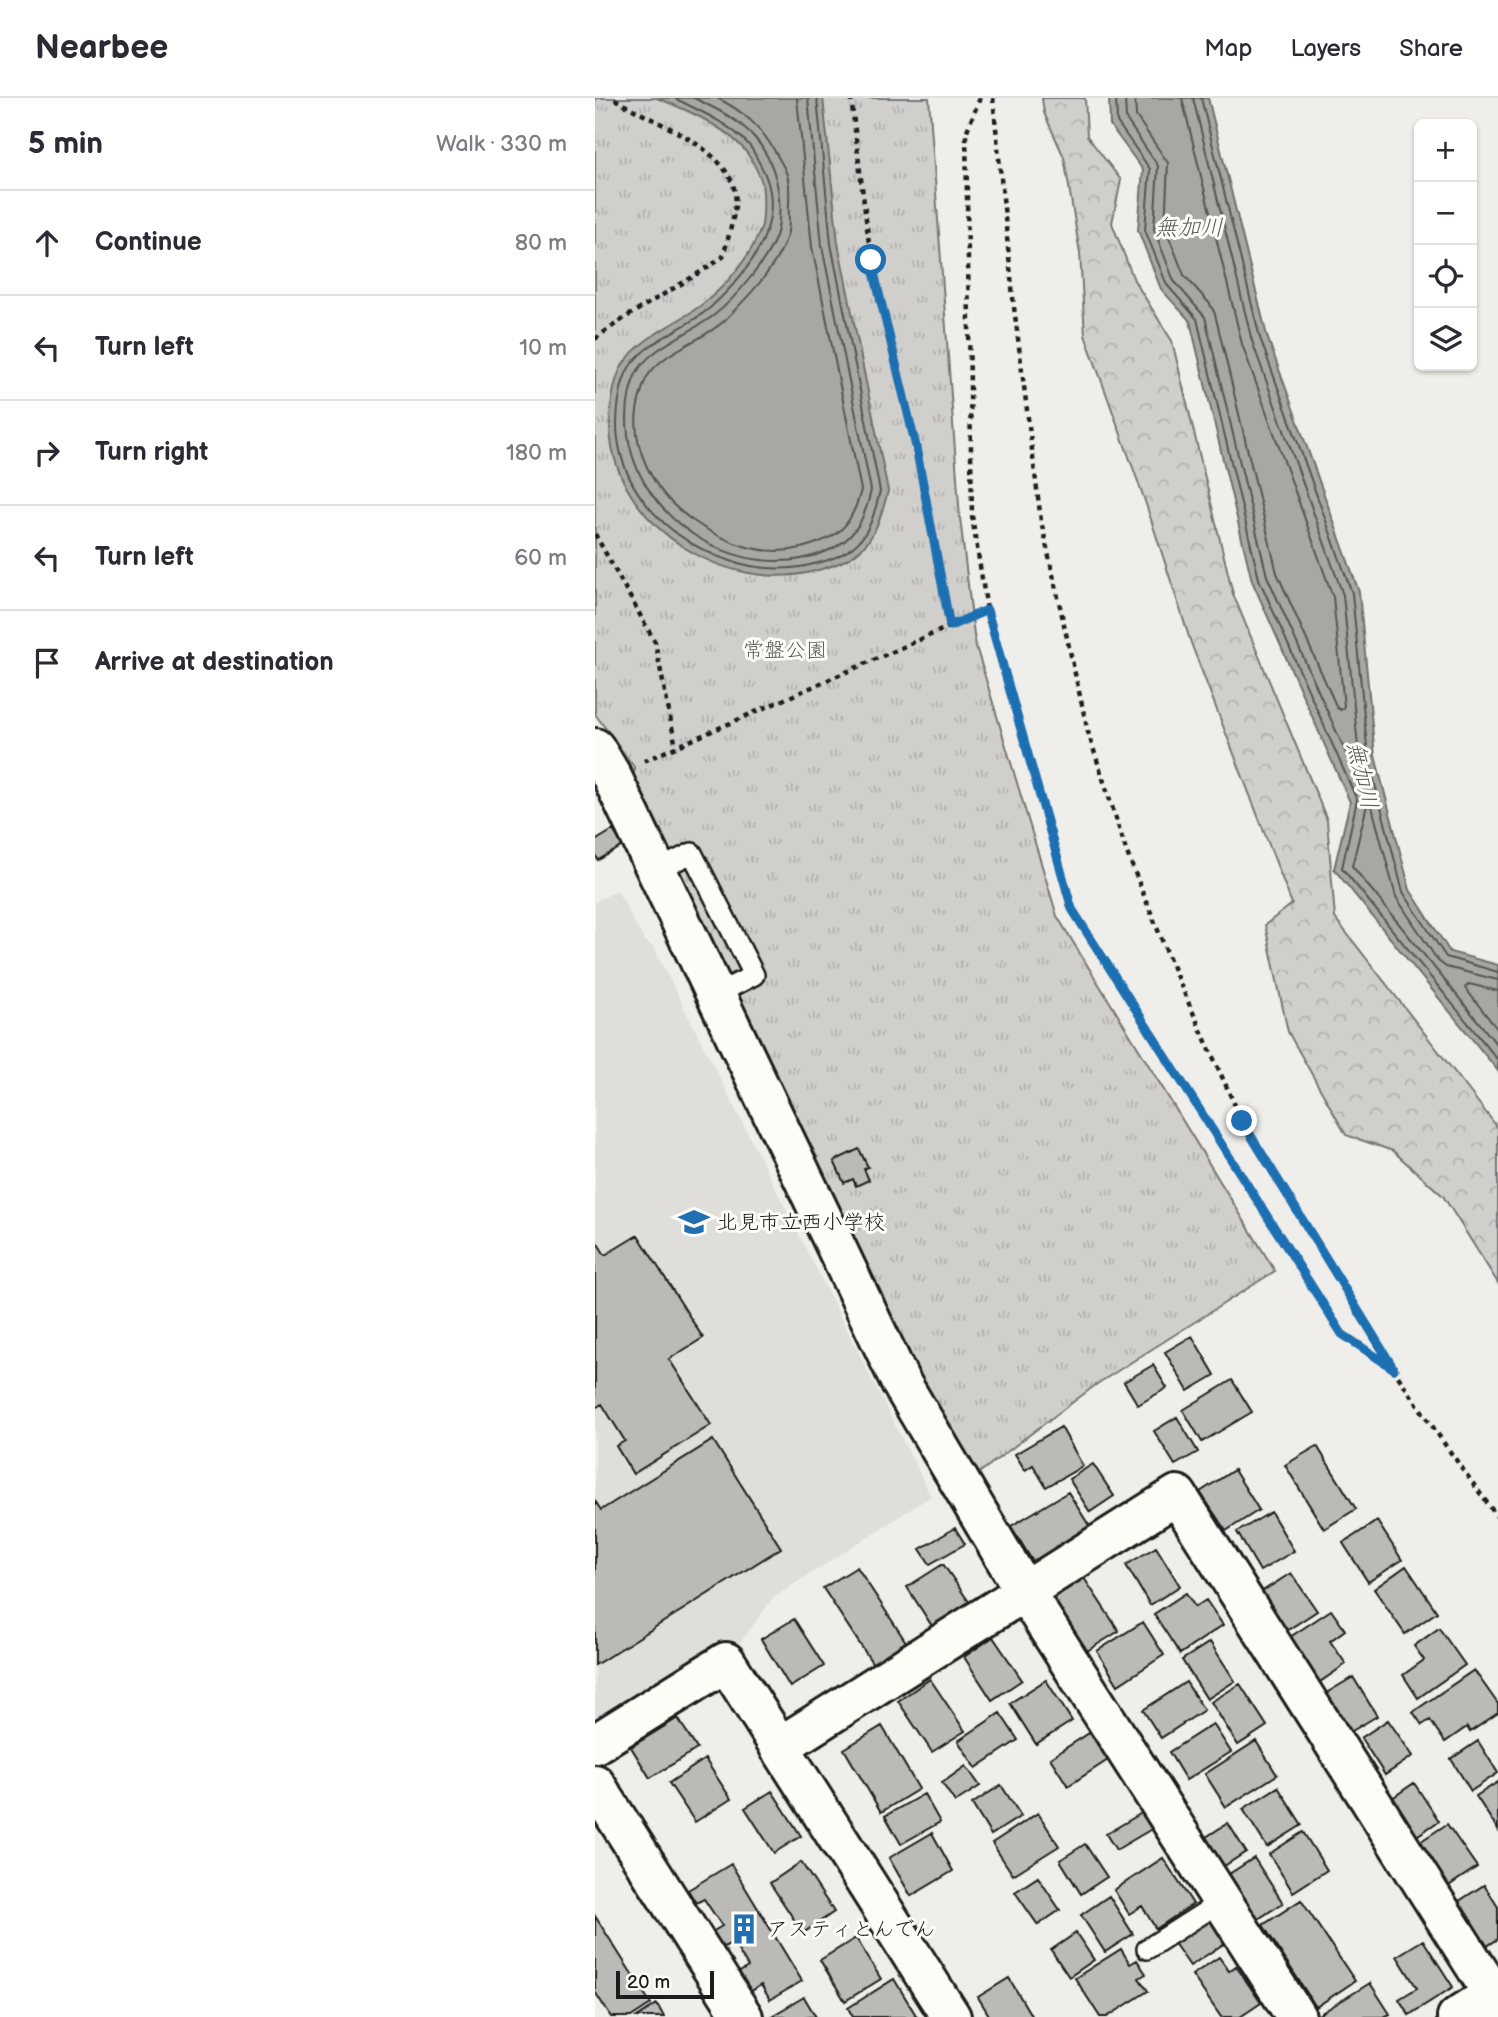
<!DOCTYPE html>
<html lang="en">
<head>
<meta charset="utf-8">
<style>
  body { margin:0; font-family:"Balsamiq Sans","Klee One",sans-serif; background:#f7f7f7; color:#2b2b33 }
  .controls { position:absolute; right:21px; top:21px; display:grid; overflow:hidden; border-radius:10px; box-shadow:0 2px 5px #0004 }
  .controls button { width:63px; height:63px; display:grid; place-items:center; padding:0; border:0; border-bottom:2px solid #e1e1e2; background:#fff; color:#2b2b33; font:35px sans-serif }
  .scale { position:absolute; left:21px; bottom:18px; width:98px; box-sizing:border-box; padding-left:7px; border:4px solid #1c1c1c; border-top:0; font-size:19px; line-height:24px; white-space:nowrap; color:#1c1c1c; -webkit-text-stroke:5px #fdfcf7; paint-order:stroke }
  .stop { position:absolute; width:21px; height:21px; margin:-16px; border:5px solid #1f6fb2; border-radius:50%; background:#fff }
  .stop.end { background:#1f6fb2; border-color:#fff; box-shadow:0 2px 7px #0008 }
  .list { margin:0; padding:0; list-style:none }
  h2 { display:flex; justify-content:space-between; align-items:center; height:91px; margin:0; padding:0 28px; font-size:30px }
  h2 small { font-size:23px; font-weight:400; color:#7c7c81 }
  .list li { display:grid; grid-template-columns:46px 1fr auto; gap:21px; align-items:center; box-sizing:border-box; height:105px; padding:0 28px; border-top:2px solid #e1e1e2 }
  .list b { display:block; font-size:26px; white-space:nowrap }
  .list em { font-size:23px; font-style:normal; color:#7c7c81 }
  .icon { flex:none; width:38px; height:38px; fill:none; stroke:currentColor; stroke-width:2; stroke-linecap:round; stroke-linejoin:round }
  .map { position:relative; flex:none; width:903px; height:1919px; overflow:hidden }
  header { display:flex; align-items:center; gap:42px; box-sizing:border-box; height:98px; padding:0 35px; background:#fff; border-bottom:2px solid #e1e1e2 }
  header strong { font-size:33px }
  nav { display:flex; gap:38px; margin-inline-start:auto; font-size:24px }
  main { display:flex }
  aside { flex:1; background:#fff }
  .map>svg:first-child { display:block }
</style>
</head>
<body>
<header>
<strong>Nearbee</strong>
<nav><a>Map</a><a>Layers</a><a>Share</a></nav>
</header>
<main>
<aside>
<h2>5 min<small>Walk · 330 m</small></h2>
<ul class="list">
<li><svg class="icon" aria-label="ahead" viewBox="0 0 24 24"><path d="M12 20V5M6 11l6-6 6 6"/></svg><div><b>Continue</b></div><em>80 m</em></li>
<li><svg class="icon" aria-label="left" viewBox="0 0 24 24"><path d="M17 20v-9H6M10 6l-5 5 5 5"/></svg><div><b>Turn left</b></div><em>10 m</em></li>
<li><svg class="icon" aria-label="right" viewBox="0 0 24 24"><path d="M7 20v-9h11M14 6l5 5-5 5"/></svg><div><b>Turn right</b></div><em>180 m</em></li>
<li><svg class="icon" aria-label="left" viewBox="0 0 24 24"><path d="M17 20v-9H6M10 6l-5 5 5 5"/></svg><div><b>Turn left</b></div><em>60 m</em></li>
<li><svg class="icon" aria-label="arrive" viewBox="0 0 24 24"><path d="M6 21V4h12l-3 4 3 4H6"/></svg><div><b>Arrive at destination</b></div></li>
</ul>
</aside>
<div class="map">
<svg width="903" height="1919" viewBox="0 0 903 1919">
  <defs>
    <pattern id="grass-tufts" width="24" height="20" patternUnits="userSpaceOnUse" patternTransform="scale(1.75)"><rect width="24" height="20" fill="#d0cfcc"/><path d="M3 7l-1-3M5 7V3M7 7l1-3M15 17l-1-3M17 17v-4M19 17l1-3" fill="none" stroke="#b2b1af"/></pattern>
    <pattern id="forest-crowns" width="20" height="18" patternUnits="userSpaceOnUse" patternTransform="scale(1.75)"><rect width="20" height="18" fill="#d0cfcc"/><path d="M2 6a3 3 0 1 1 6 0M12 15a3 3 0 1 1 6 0" fill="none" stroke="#b2b1af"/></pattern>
  </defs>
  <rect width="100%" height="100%" fill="#f0eeea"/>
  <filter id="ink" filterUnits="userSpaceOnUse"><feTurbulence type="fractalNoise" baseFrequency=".0143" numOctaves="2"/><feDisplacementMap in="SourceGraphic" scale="14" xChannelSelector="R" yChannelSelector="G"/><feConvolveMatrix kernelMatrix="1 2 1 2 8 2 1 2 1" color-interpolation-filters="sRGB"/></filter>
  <g filter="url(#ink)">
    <!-- built -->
    <path fill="#e0deda" d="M22,792L49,842L59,850L336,1398L178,1500L131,1564L0,1646V804Z"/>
    <!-- grass -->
    <path fill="url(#grass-tufts)" stroke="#767674" stroke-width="2" d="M0,0H334L365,420L380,545L462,818L680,1173L502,1286L376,1381L141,915L39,694V669L0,616Z"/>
    <!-- forest -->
    <path fill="url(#forest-crowns)" stroke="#767674" stroke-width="2" d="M447,0H490L492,38L526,82L517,125L539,182L577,243L638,496L732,722L740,820L903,1030V1185L848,1098L798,1053L751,1037L693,934L670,827L697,806L596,545L550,403L490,237L485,155L469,59L449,15Z"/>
    <!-- water -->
    <path fill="#a8a7a3" stroke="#706f6d" stroke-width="2" d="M62,0H228L243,145L293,393C287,415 281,439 263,454C251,464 234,469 220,473C134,496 28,433 16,342C13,322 17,282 29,265C49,236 83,226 109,205C133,186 156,158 166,130C169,122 169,90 166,82C163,73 155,58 148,50C127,27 90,11 62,0Z
      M514,0H613L672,238L764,494L780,658L815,792L855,854L903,867V973L739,771L755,704L657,483L595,223L566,191L543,132L548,72L515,27Z"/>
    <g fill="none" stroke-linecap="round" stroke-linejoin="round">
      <!-- shore -->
      <path stroke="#545452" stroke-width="2" d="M79,0C105,13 131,24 151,44C158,50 161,59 165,66C196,120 155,173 116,209C91,231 55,240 35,268C24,285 20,321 23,341C34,428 138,488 219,466C232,463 247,458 258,449C275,436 280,413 285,393L236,146L222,0
        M99,0C121,11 144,21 160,40C181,65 188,98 183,130C179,156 139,202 118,218C94,236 57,248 42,274C35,287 32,306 32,320C31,416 144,491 232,453C260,442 270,420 276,392L227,148L213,0
        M122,0C150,14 167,30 182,57C186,65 192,72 193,81C195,89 194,99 194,107C193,116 195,125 193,134C185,167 152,200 129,223C106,244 69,252 52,279C49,284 47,292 45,299C31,345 59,396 97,422C128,444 168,460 206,450C243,440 256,430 266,392L217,149L202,0
        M521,0L522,24L555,71L550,132L572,187L602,221L664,481L762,702L747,770L903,962
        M530,0L531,21L563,68L559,131L579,183L610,219L672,478L763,682L767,684L770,680L764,659L748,497L657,243L598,0
        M540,0L541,18L573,65L570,129L589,177L615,206L620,216L682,475L742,610L746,612L749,608L738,499L647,246L587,0
        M606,0L665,240L757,495L773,659L808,794L851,859L903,874
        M903,882L851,869L843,863L801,799L777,709L772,707L757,768L903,948
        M903,893L874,886L870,890L903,932"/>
    </g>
    <!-- building -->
    <path fill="#bbbab6" stroke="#1c1c1c" stroke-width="2" d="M18,732L28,748L3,762L0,756V743Z
      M264,1051L273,1069L269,1071L274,1082L261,1088L258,1081L249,1085L239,1063Z
      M43,1137L108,1240L74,1261L116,1327L38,1376L21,1348L30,1343L7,1306L0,1310V1141L10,1157Z
      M597,1238L620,1277L593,1293L570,1254Z
      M558,1267L572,1290L543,1307L529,1284Z
      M637,1282L657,1314L607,1344L588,1312Z
      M582,1319L603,1354L580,1367L559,1333Z
      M466,1329L488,1368L451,1389L438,1367L430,1372L420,1356Z
      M118,1342L186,1450L0,1567V1403L6,1412Z
      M722,1348L761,1411L729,1431L690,1367Z
      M498,1366L519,1398L495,1414L474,1381Z
      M639,1372L664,1412L631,1433L605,1394Z
      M473,1394L495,1429L438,1464L416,1428Z
      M676,1414L699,1453L665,1473L642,1434Z
      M782,1423L807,1462L773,1484L748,1445Z
      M360,1430L370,1446L335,1466L325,1451Z
      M561,1449L585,1488L555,1507L531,1467Z
      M348,1466L374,1504L337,1528L312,1489Z
      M811,1468L842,1514L810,1536L779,1491Z
      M262,1469L311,1544L278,1566L228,1490Z
      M696,1475L722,1513L688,1535L663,1496Z
      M487,1477L524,1533L492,1553L456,1497Z
      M591,1495L600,1509L611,1502L628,1527L585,1556L559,1516Z
      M736,1512L750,1532L735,1543L751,1566L722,1586L692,1541Z
      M199,1521L229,1568L195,1589L166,1541Z
      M548,1524L569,1557L523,1587L502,1553Z
      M844,1530L870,1567L823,1600L808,1577L829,1562L819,1548Z
      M398,1539L427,1582L397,1602L369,1559Z
      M615,1544L640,1583L612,1601L587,1562Z
      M879,1572L903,1606V1615L875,1634L872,1629L850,1644L835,1622L827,1627L818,1614Z
      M758,1579L782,1618L752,1636L728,1597Z
      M335,1581L370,1633L337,1654L303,1603Z
      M451,1582L477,1623L441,1646L415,1605Z
      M591,1584L609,1612L566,1640L548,1612Z
      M645,1586L672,1628L643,1647L616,1604Z
      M405,1615L423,1642L381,1670L363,1643Z
      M83,1620L102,1651L55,1680L36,1649Z
      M793,1622L818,1658L790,1677L766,1640Z
      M618,1626L636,1654L591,1682L574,1654Z
      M287,1628L324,1691L286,1714L249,1651Z
      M499,1632L516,1660L473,1688L455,1660Z
      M661,1643L682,1677L631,1709L610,1676Z
      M883,1643L903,1675L876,1693L856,1661Z
      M110,1661L136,1701L100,1724L74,1685Z
      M371,1668L385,1688L360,1704L347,1685Z
      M903,1684V1732L881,1698Z
      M819,1685L844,1723L817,1741L793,1703Z
      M406,1687L426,1718L396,1737L377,1706Z
      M683,1689L707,1727L672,1749L648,1711Z
      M177,1693L206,1738L179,1755L150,1710Z
      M329,1696L345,1724L306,1746L290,1718Z
      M550,1713L560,1729L521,1752L511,1736Z
      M443,1715L464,1748L418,1777L397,1745Z
      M633,1725L651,1754L626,1770L608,1741Z
      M852,1726L882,1769L852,1789L823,1745Z
      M708,1734L732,1772L698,1794L674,1756Z
      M337,1735L358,1773L316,1798L294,1760Z
      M490,1746L512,1779L486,1796L465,1762Z
      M568,1760L598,1806L561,1831L547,1808L534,1816L519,1792Z
      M659,1760L688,1805L660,1823L631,1778Z
      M206,1764L239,1814L208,1835L175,1785Z
      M136,1766L207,1883L175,1902L166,1887L155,1894L143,1875L153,1869L138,1844L127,1850L117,1834L127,1828L109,1801L101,1805L93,1792Z
      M443,1779L465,1812L443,1827L420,1794Z
      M889,1787L903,1809V1841L889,1850L861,1805Z
      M514,1798L538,1836L510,1854L486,1817Z
      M706,1802L760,1883L721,1909L668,1827Z
      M616,1816L633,1843L595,1868L577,1842Z
      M0,1818L56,1906L36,1919H16L0,1894Z
      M481,1835L499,1862L474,1879L456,1852Z
      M261,1840L286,1881L250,1903L225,1862Z
      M828,1842L858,1889L814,1917L804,1901L822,1890L802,1858Z
      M526,1851L535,1866L542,1862L551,1876L544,1880L553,1893L512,1919H505L480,1880Z
      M624,1859L634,1873L641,1868L666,1905L645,1919H626L597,1877Z
      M414,1880L437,1919H395L383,1899Z
      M299,1881L322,1919H258L253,1910Z
      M775,1885L795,1916L789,1919H720Z
      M209,1899L221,1919H175Z
      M62,1906L69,1919H42Z"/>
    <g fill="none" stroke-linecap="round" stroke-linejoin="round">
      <!-- lane casing -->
      <g stroke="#1c1c1c" stroke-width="24">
        <path id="lane" d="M60,773L97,755L159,877L120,897
          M552,1851L627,1803"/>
      </g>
      <!-- street casing -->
      <g stroke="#1c1c1c" stroke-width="44">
        <path id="street" d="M0,650L16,677L305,1283L430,1494L701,1919
          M0,1646L131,1564L356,1919
          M184,1649L582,1397L903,1904
          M0,1686L148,1919
          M862,1919L903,1893"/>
      </g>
      <!-- path -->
      <path stroke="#1c1c1c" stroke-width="4.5" stroke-dasharray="5 5" stroke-linecap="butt" d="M256,0L276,162L321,349L355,528
        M385,0L371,35L377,418L392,512L477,811L747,1236L795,1269
        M398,0L419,209L446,423L493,634L532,755L581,877L647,1023L798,1271L851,1348L903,1420
        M0,241C40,210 87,188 128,159C132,144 143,108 140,94C130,46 55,24 18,0
        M0,436L60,544L81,649
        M49,663L392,512"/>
      <!-- lane -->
      <use href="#lane" stroke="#fdfcf7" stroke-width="19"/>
      <!-- street -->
      <use href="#street" stroke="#fdfcf7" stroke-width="38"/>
    </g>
  </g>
  <g fill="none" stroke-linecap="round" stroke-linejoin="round" filter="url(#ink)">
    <!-- route -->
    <path stroke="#1f6fb2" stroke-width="9" d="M276,162L321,349L355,528L392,512L477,811L747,1236L799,1271L647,1023"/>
  </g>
  <!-- icons -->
  <defs>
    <g id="school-bare" transform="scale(2.415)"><path d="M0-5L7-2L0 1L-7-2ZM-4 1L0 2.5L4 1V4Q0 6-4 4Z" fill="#1f6fb2" stroke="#fdfcf7" stroke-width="2.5" paint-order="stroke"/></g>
    <g id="building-bare" transform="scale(2.415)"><path d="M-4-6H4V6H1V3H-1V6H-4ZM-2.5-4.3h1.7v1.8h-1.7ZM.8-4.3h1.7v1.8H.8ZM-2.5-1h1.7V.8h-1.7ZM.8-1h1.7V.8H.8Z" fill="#1f6fb2" stroke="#fdfcf7" stroke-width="2.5" paint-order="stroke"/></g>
  </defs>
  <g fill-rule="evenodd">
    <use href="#school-bare" x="99" y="1124"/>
    <use href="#building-bare" x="149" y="1831"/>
  </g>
  <g text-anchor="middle" stroke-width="6" stroke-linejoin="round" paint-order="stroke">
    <!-- park labels -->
    <g font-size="21" fill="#5b5b5a" stroke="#fdfcf7">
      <text x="190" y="559">常盤公園</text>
    </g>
    <!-- poi labels -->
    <g font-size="21" fill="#1c1c1c" stroke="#fdfcf7" text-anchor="start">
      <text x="122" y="1131">北見市立西小学校</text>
      <text x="172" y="1838">アスティとんでん</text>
    </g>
    <!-- water labels -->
    <g font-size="23" font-style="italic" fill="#5b5b59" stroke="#fdfcf7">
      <text x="594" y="137">無加川</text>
      <text transform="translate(768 677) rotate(77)" y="8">無加川</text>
    </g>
  </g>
</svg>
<div class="controls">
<button>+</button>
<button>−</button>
<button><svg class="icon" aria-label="locate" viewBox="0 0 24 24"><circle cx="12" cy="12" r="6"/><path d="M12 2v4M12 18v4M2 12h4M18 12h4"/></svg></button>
<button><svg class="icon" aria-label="layers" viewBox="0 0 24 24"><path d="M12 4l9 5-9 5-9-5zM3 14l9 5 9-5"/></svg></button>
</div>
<div class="scale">20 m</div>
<div class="stop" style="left:276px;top:162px"></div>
<div class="stop end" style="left:647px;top:1023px"></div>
</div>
</main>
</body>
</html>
